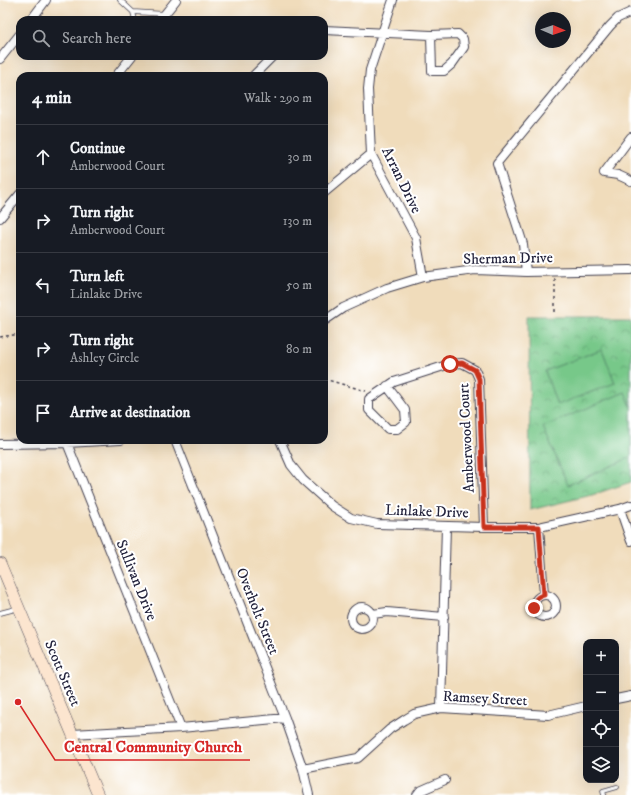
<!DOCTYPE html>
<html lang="en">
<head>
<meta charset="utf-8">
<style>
  body { margin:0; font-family:"IM FELL DW Pica",serif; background:#20242c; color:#f1f3f6 }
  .controls { position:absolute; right:12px; bottom:12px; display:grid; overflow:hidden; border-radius:8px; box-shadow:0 4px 16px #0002 }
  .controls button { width:36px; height:36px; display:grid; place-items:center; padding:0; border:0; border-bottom:1px solid #363941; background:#171b24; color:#f1f3f6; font:20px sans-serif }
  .compass { position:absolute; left:535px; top:12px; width:36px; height:36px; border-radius:50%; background:#171b24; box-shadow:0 4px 16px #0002; rotate:92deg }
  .stop { position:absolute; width:12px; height:12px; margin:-9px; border:3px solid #c8321e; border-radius:50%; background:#fff }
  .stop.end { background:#c8321e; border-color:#fff; box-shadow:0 1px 4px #0008 }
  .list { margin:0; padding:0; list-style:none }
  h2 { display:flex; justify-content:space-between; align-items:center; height:52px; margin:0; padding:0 16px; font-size:17px }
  h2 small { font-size:13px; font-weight:400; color:#9ea1a6 }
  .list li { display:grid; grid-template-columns:26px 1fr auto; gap:12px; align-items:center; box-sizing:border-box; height:64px; padding:0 16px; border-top:1px solid #363941 }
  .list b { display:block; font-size:15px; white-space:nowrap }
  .list p { margin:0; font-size:13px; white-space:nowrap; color:#9ea1a6 }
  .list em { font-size:13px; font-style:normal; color:#9ea1a6 }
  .icon { flex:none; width:22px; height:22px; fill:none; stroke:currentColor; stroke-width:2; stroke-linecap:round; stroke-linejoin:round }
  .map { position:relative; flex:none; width:631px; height:795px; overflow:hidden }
  .search { position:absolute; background:#171b24; box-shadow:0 4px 16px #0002; left:16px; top:16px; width:312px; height:44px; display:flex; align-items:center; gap:10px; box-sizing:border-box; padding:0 14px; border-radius:12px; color:#9ea1a6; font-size:15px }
  .panel { position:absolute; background:#171b24; box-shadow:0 4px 16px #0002; left:16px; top:72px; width:312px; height:372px; border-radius:12px }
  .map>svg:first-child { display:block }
</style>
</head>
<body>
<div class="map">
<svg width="631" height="795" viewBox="0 0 631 795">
  <defs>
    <pattern id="park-crowns" width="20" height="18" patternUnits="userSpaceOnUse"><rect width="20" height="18" fill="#77c889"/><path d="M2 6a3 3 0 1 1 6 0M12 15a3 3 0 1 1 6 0" fill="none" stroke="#61a271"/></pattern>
  </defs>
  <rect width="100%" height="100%" fill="#fff"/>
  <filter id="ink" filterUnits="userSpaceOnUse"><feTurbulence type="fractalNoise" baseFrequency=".025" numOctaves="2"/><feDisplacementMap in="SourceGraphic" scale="8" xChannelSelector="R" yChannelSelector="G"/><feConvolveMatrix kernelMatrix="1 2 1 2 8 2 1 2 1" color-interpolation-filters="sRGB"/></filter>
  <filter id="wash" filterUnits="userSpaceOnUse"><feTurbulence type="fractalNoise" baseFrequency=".012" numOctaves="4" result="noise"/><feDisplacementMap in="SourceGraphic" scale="16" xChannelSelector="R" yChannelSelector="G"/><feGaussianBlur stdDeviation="0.9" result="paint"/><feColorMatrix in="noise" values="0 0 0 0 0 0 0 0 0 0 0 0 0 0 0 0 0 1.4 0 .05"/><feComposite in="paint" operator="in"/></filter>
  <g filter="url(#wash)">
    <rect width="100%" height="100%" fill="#f0dcbb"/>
    <!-- park -->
    <path fill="url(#park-crowns)" stroke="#4c7562" d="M529,316H631V482L592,495L530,510Z"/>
    <!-- pitch -->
    <path fill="#77c889" stroke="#4c7562" d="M602,349L615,383L557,405L545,371Z
      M625,392L631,406V457L568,485L543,427Z"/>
  </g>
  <g filter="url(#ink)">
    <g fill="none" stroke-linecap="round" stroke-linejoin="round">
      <!-- service casing -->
      <g stroke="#413e4e" stroke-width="5.5">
        <path id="service" d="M120,0L133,12L165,14
          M133,12L135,20
          M0,613L19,608
          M604,795L603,791L617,787"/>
      </g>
      <!-- minor casing -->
      <g stroke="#413e4e" stroke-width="10">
        <path id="minor" d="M393,0L370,70L368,89L371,154L416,238L423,277
          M31,20L46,0
          M160,20L176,0
          M324,30L431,35L432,71H444L452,64L464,47L463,39L458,34L431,35
          M0,59L20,34
          M116,76L132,56
          M253,76L273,56
          M631,137L604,173L618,175L631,181
          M324,193L371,154
          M0,218L20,194
          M526,272L523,244L497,163L610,26L618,18L631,12
          M324,321L343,308L387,288L423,277L475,270L526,272L631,270
          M387,386L405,410L406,422L397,429H388L369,410V399L394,382L450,364L462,363L475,370L479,379L484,527
          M175,440L285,718L303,769L309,795
          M280,440L291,465L303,480L332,506L351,518L377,524L484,527H539L620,509L631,505
          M67,443L181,728
          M0,444L67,443L121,440
          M620,509L631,541
          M539,527L544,595
          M534 606a11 11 0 1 1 22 0a11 11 0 1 1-22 0Z
          M351 618a11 11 0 1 1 22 0a11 11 0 1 1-22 0Z
          M373,614L387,612L444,617
          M616,699L631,696
          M441,708L446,526
          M72,734L181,728L285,718
          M303,769L358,758L390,729L404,720L414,714L441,708L548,715L586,706
          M417,795L420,791L445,780"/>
      </g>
      <!-- secondary casing -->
      <g stroke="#413e4e" stroke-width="12">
        <path id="secondary" d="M0,563L98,795"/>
      </g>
      <!-- path -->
      <path stroke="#413e4e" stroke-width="1.5" stroke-dasharray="3 3" stroke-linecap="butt" d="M555,279V315
        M0,337L20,334
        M324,379L366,391"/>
      <!-- service -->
      <use href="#service" stroke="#fff" stroke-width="4"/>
      <!-- minor -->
      <use href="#minor" stroke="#fff" stroke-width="8"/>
      <!-- secondary -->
      <use href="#secondary" stroke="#fce5cf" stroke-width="11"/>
    </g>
  </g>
  <g fill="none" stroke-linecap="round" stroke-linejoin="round" filter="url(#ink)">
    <!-- route -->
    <path stroke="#c8321e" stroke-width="5" d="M450,364L462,363L475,370L479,379L484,527H539L544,595C537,596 533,601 534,608"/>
  </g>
  <g text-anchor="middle" stroke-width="4" stroke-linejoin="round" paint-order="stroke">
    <!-- street labels -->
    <g font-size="15" fill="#22223b" stroke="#fff">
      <text transform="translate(402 180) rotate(64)" y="5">Arran Drive</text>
      <text transform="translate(508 258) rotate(-1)" y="5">Sherman Drive</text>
      <text transform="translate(466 438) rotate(-93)" y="5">Amberwood Court</text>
      <text transform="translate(427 511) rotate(2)" y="5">Linlake Drive</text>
      <text transform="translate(137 580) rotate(68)" y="5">Sullivan Drive</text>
      <text transform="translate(258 611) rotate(68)" y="5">Overholt Street</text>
      <text transform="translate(63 673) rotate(67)" y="5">Scott Street</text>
      <text transform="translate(485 698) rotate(3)" y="5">Ramsey Street</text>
    </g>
  </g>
  <!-- callouts -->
  <path fill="none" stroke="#d62828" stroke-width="1.5" d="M18 702L55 760H250"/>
  <circle fill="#d62828" stroke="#fff" stroke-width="1.5" cx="18" cy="702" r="4"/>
  <g font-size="16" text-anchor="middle" font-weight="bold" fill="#d62828" stroke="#fff" stroke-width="4" stroke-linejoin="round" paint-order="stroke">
    <text x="153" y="752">Central Community Church</text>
  </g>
</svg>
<div class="controls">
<button>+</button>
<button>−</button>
<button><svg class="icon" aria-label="locate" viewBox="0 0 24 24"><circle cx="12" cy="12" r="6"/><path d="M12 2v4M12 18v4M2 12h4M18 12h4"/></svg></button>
<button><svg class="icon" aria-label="layers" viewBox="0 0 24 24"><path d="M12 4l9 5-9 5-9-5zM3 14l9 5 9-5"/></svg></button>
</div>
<svg class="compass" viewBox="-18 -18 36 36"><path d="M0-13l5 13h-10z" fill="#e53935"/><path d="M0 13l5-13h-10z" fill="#9ea1a6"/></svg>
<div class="stop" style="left:450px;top:364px"></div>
<div class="stop end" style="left:534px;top:608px"></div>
<div class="search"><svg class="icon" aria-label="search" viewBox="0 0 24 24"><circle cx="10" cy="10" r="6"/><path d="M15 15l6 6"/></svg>Search here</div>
<section class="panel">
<h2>4 min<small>Walk · 290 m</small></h2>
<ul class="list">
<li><svg class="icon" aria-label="ahead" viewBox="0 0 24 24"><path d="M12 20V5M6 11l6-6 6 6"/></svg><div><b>Continue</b><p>Amberwood Court</p></div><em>30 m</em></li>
<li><svg class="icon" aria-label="right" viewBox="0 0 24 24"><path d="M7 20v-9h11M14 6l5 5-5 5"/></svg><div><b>Turn right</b><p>Amberwood Court</p></div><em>130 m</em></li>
<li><svg class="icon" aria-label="left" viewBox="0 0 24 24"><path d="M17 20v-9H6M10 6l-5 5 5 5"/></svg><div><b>Turn left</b><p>Linlake Drive</p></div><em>50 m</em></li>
<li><svg class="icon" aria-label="right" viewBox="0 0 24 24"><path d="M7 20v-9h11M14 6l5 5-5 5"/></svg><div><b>Turn right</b><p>Ashley Circle</p></div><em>80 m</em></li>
<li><svg class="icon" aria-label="arrive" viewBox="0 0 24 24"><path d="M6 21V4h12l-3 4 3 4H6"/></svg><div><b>Arrive at destination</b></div></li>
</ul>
</section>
</div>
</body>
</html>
